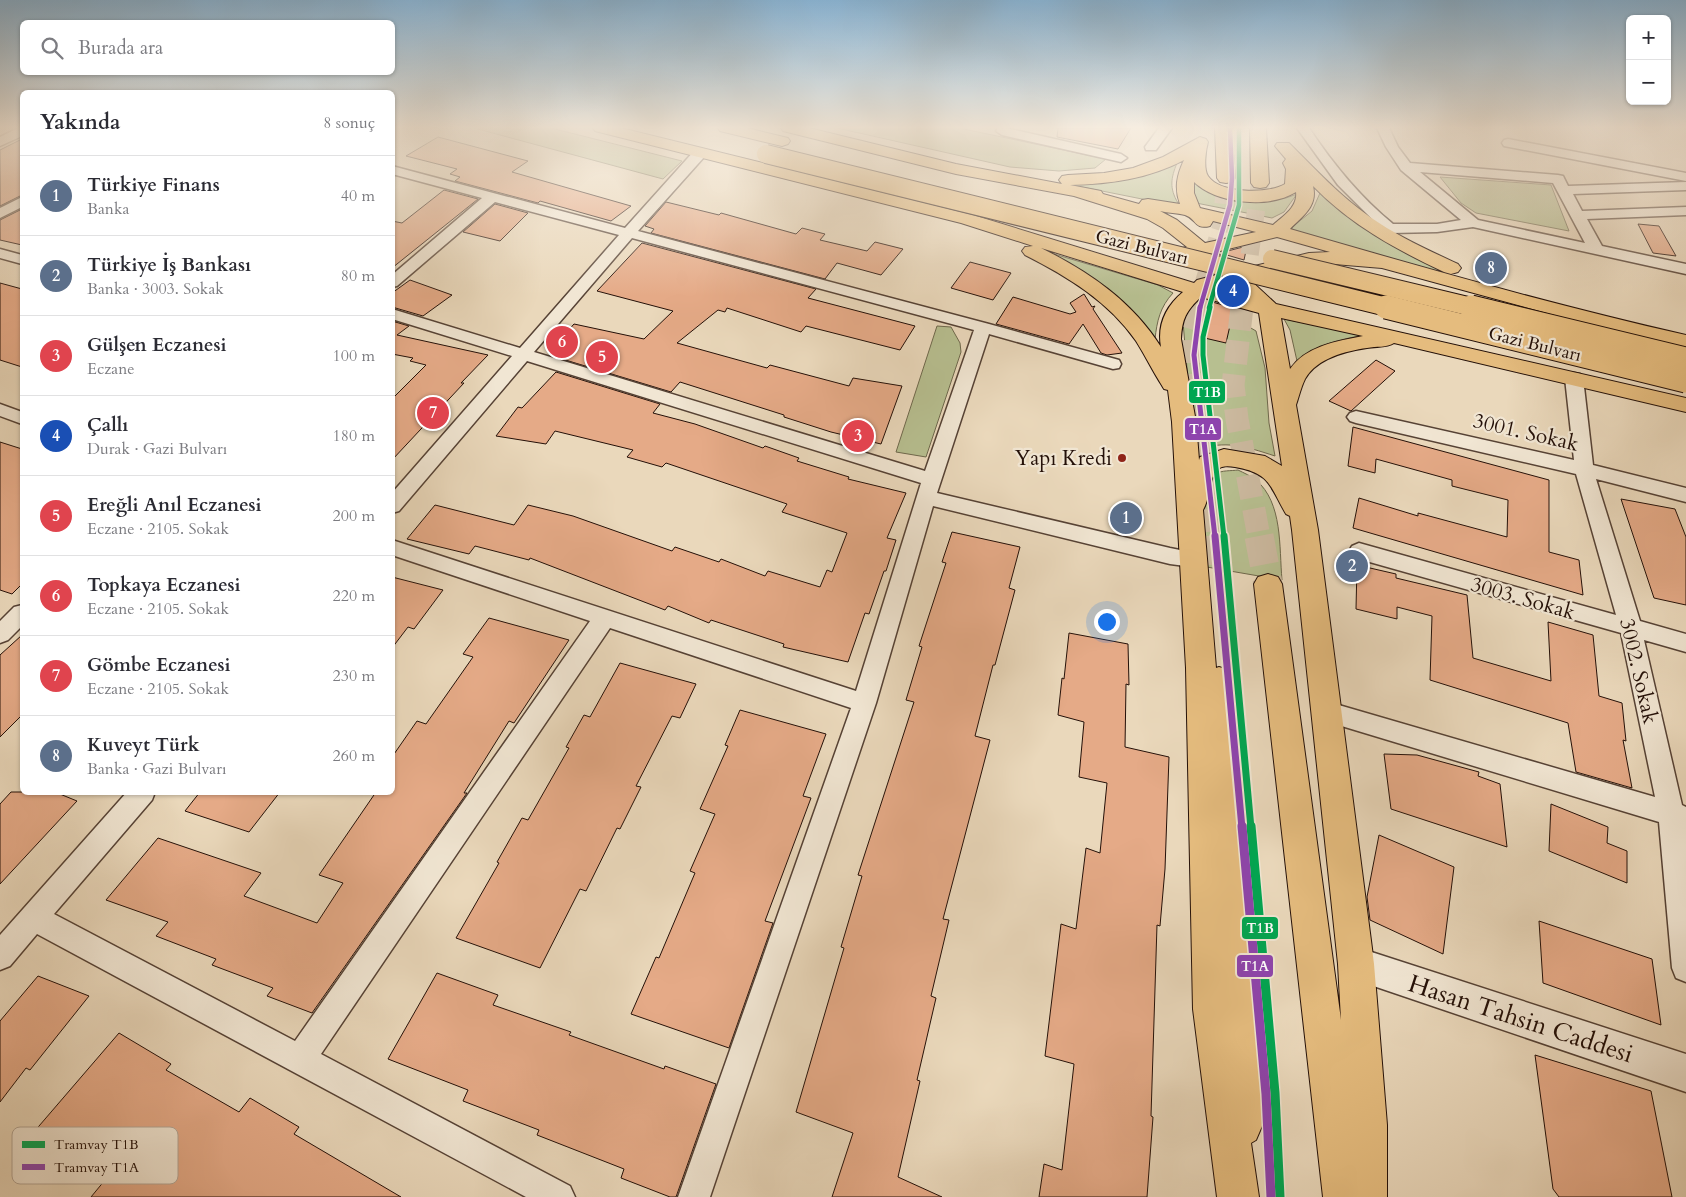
<!DOCTYPE html>
<html lang="tr">
<head>
<meta charset="utf-8">
<style>
  body { margin:0; font-family:Cardo,serif; background:#f7f7f7; color:#2b2b33 }
  .controls { position:absolute; right:15px; top:15px; display:grid; overflow:hidden; border-radius:8px; box-shadow:0 1px 4px #0004 }
  .controls button { width:45px; height:45px; display:grid; place-items:center; padding:0; border:0; border-bottom:1px solid #e1e1e2; background:#fff; color:#2b2b33; font:25px sans-serif }
  .you { position:absolute; left:1106px; top:621px; width:18px; height:18px; margin:-12px; border:4px solid #fff; border-radius:50%; background:#1a73e8; box-shadow:0 0 0 8px #1a73e833 }
  .badge { display:grid; place-items:center; width:32px; height:32px; border-radius:50%; background:#2563eb; color:#fff; font-size:16px; font-weight:700 }
  .pin { position:absolute; translate:-50% -50%; border:2px solid #fff; box-shadow:0 1px 5px #0006 }
  .list { margin:0; padding:0; list-style:none }
  h2 { display:flex; justify-content:space-between; align-items:center; height:65px; margin:0; padding:0 20px; font-size:21px }
  h2 small { font-size:16px; font-weight:400; color:#7c7c81 }
  .list li { display:grid; grid-template-columns:32px 1fr auto; gap:15px; align-items:center; box-sizing:border-box; height:80px; padding:0 20px; border-top:1px solid #e1e1e2 }
  .list b { display:block; font-size:19px; white-space:nowrap }
  .list p { margin:0; font-size:16px; white-space:nowrap; color:#7c7c81 }
  .list em { font-size:16px; font-style:normal; color:#7c7c81 }
  .icon { flex:none; width:28px; height:28px; fill:none; stroke:currentColor; stroke-width:2; stroke-linecap:round; stroke-linejoin:round }
  .map { position:relative; flex:none; width:1686px; height:1197px; overflow:hidden }
  .search { position:absolute; background:#fff; box-shadow:0 1px 4px #0004; left:20px; top:20px; width:375px; height:55px; display:flex; align-items:center; gap:12px; box-sizing:border-box; padding:0 18px; border-radius:8px; color:#7c7c81; font-size:19px }
  .panel { position:absolute; background:#fff; box-shadow:0 1px 4px #0004; left:20px; top:90px; width:375px; height:705px; border-radius:8px }
  .map>svg:first-child { display:block }
</style>
</head>
<body>
<div class="map">
<svg width="1686" height="1197" viewBox="0 0 1686 1197">
  <rect width="100%" height="100%" fill="#ead8bb"/>
  <filter id="stains"><feTurbulence type="fractalNoise" baseFrequency=".004" numOctaves="4"/><feColorMatrix values="0 0 0 0 .2 0 0 0 0 .09 0 0 0 0 .02 0 0 0 .5 -.17"/></filter>
  <radialGradient id="worn" r=".72"><stop offset=".6" stop-color="#630" stop-opacity="0"/><stop offset="1" stop-color="#630" stop-opacity=".3"/></radialGradient>
  <!-- green -->
  <path fill="#b7bf90" stroke="#6e684c" d="M474,128H551L682,161L663,179Z
    M837,128H959L1106,159L1095,168L1059,171L1010,167Z
    M1177,163C1171,178 1169,188 1178,203L1172,205L1072,185C1113,183 1139,177 1177,163Z
    M1440,177L1551,185L1569,231L1476,213L1461,203Z
    M1193,179L1263,201L1286,198L1297,194L1284,212L1272,218L1196,203L1193,195Z
    M1320,193L1389,242L1450,275L1296,232L1291,228L1312,211Z
    M1054,254L1158,285L1173,293C1160,307 1157,321 1155,339L1100,284Z
    M1190,309L1220,320L1244,324L1256,331L1265,368L1269,423L1275,456C1244,446 1227,440 1194,450L1183,322Z
    M1284,319L1364,335C1334,341 1323,343 1297,361L1290,330Z
    M937,326L951,327L960,343L961,352L926,457L896,452Z
    M1238,470C1244,473 1251,476 1256,480C1283,503 1279,547 1282,580L1201,566C1200,542 1193,488 1216,474C1221,470 1232,471 1238,470Z"/>
  <!-- building -->
  <path fill="#e5aa87" stroke="#241008" d="M1058,128H1131L1118,149L1057,137Z
    M438,137L528,161L512,172L631,206L611,221L540,201L538,203L455,181L460,177L450,174L457,169L406,156Z
    M22,139V195L0,206V150Z
    M444,190L478,199L392,268V221L402,223Z
    M666,202L719,215L721,213L796,234L802,228L825,234L820,240L867,251L875,242L903,249L881,275L837,263L825,279L651,233L654,229L645,226Z
    M495,204L528,213L500,241L463,232Z
    M22,209V245L0,240V220Z
    M1638,224L1659,226L1676,256L1653,253Z
    M642,243L816,289L808,298L915,326L900,350L806,326L801,332L727,308L725,312L718,310L677,343L767,368L770,365L849,386L853,378L902,386L881,444L831,432L784,417V415L680,382L671,392L562,359L572,348L556,344L574,324L644,339L673,311L597,291Z
    M1247,246L1244,260L1220,253Z
    M970,262L1011,273L993,300L951,288Z
    M410,280L452,295L423,316L392,307V293Z
    M0,283L22,289V367L0,360Z
    M1084,294L1092,307L1095,306L1093,309L1122,353L1107,355L1101,353L1083,324L1069,344L996,324L1013,297L1070,314L1076,312L1070,303Z
    M1205,300L1234,308L1226,343L1196,336Z
    M392,321L409,326L397,335L488,355L461,383H464L392,460V399L426,365L410,361L413,358L392,354Z
    M1376,360L1395,371L1351,411L1329,401Z
    M556,372L660,404L653,413L695,424L763,448L765,446L799,458L797,461L849,477L848,479L906,493L887,538L896,540L886,571H884L869,614L865,613L848,662L783,647L784,644L711,620L709,623L668,606L665,610L530,558L529,560L475,546L469,554L407,539L435,505L514,525L528,505L573,516L672,551L675,547L719,562L721,559L765,576L768,571L820,587L827,570L832,572L847,533L782,512L787,504L666,463L662,467L627,457L633,450L555,431L546,444L496,436L518,407L522,408Z
    M1353,427L1549,480V552L1579,560L1583,595L1353,528L1359,498L1418,516V513L1507,537L1508,500L1452,486V480L1376,459L1375,473L1348,466Z
    M0,442L22,449V584L12,594L0,590Z
    M1621,499L1675,509L1686,537V605L1654,598Z
    M952,532L1020,547L1009,588L1015,590L995,665H993L975,736L990,740L943,919L949,920L931,996L936,998L917,1080L920,1081L898,1177L942,1197H832L853,1133L796,1112L844,948L841,947L862,876L858,875L914,702L906,700L922,647L919,646L946,563L942,562Z
    M1357,565L1396,574V578L1467,595L1473,658L1551,681L1548,622L1593,635L1599,696L1622,703L1626,741L1623,740L1632,788L1576,772L1568,723L1430,680L1432,616L1397,607V619L1356,609Z
    M392,577L443,590L414,629L408,627L392,648Z
    M489,618L569,640L514,723L509,721L464,793H467L312,1013L267,996L273,988L212,965L216,959L156,936L168,922L106,900L158,838L261,873L244,896L317,923L343,883L319,875L376,792H392V757L417,721L426,724L473,657L463,654Z
    M1069,633L1128,644L1129,685L1126,684L1125,747L1169,757L1165,869L1160,926L1157,925L1151,1116L1153,1117L1147,1197H1039L1044,1164L1062,1170L1074,1064L1045,1056L1061,924L1076,929L1086,848L1100,853L1107,783L1079,777L1084,722L1058,715L1062,678L1064,679Z
    M22,635V715L0,737V655Z
    M620,663L696,684L680,718L672,716L636,786L641,787L620,829L617,828L586,891L580,889L540,968L456,938L499,863L497,862L522,818L528,820L569,748L566,747L584,715L590,717Z
    M740,710L826,734L803,796L811,798L765,921L773,923L729,1048L631,1014L656,957L659,958L695,873L690,871L715,814L700,809L728,746L725,745Z
    M1384,754L1417,755L1479,772L1478,776L1500,784L1507,847L1391,809Z
    M11,792H55L77,801L0,884V804Z
    M200,792H280L249,832L185,811Z
    M1551,804L1608,827L1607,843L1627,851V883L1549,851Z
    M1379,835L1454,867L1443,954L1370,920L1367,897Z
    M1539,921L1652,959L1661,1025L1543,983Z
    M437,973L498,995L493,1005L571,1032L569,1035L664,1069L665,1066L716,1084L676,1197H670L621,1178L624,1169L537,1135L539,1130L463,1101L468,1090L388,1059Z
    M38,976L89,996L30,1070L26,1068L0,1102V1021Z
    M119,1033L171,1064L166,1070L239,1112L250,1098L299,1127L294,1134L401,1197H91L105,1180L33,1133Z
    M1535,1055L1651,1091L1672,1197H1559L1553,1189Z"/>
  <g fill="none" stroke-linecap="round" stroke-linejoin="round">
    <!-- trunk-tunnel-far2 -->
    <path stroke="#ccbaa0" stroke-width="18" stroke-dasharray="18 9" stroke-linecap="butt" d="M1196,308L1221,227L1226,178
      M1242,308L1260,183"/>
    <!-- trunk-tunnel-far1 -->
    <path stroke="#ccbaa0" stroke-width="23" stroke-dasharray="23 11" stroke-linecap="butt" d="M1197,307L1190,329L1191,374L1208,537
      M1242,307L1233,385L1237,419L1259,537"/>
    <!-- trunk-tunnel -->
    <path stroke="#ccbaa0" stroke-width="29" stroke-dasharray="29 14" stroke-linecap="butt" d="M1208,536L1212,576
      M1259,536L1268,584"/>
    <!-- minor casing -->
    <g stroke="#564235" stroke-width="3">
      <path id="minor" d="M18,128H22V136L0,146V137Z
        M998,128H1006L1121,154L1127,158L1121,162L1002,135L996,131Z
        M1159,128H1172L1156,150H1146L1145,147Z
        M1297,128H1309C1333,164 1360,197 1393,224H1437L1461,220L1401,170L1386,147L1377,128H1389L1398,147L1410,163L1558,175L1563,176L1568,186L1686,182V190L1573,194L1582,211L1686,207V215L1587,219L1602,246L1686,264V274L1473,227L1437,232L1391,233L1374,231L1372,228L1377,224L1338,185ZM1420,172L1553,183L1585,243L1478,220Z
        M1508,139L1686,173V181L1504,146L1502,143L1504,140Z
        M700,149L706,153L705,156L638,231L989,324L1119,360L1121,364L1119,368L1113,369L989,334L937,493L1170,548L1200,554L1203,559L1200,564L1193,567L1170,564L933,506L876,703L710,1197H678L851,708L610,628L321,1054L570,1186L575,1197H526L37,934L10,966L0,970V935L127,792H155L152,800L54,914L295,1041L590,621L392,555V540L856,691L921,483L527,361L399,511L392,513V493L512,356L392,319V309L520,348L619,235L495,202L397,286L392,287V275L482,198L392,174V166L625,228L695,150ZM632,238L974,330L925,471L534,352Z
        M22,197V207L0,218V208Z
        M0,249L22,255V264L0,258Z
        M1574,373L1580,374L1583,378L1593,465L1686,488V502L1596,479L1640,621L1686,634V652L1644,640L1682,805L1686,807V982L1676,978L1672,968L1659,822L1325,721L1317,718L1313,711L1317,704L1325,701L1655,797L1621,633L1359,559L1352,556L1349,551L1352,546L1359,543L1616,615L1576,474L1356,423L1350,421L1347,417L1350,413L1356,411L1574,460L1565,378L1568,374Z
        M0,404L22,412V424L0,416Z
        M22,605V626L8,640L0,643V621L14,607Z"/>
    </g>
    <!-- tertiary casing -->
    <g stroke="#564235" stroke-width="3">
      <path id="tertiary" d="M1356,947L1686,1054V1092L1344,976L1339,964L1344,952Z"/>
    </g>
    <!-- trunk casing -->
    <g stroke="#241008" stroke-width="2">
      <path id="trunk" d="M593,128H621L973,215L1194,283L1197,280L1220,274L1197,256L1189,258L1182,256L1179,252L1182,248L1187,247L1163,228L1147,219L1074,196L956,174L783,131L781,128H809L956,164L1062,184L1059,180L1062,176L1068,175L1104,173L1133,168L1163,157L1200,137L1206,139L1208,142C1206,149 1203,169 1208,176C1220,194 1269,194 1285,184L1286,169L1283,163L1286,159L1275,146L1277,143H1289C1315,169 1340,196 1370,217C1397,236 1428,250 1458,264L1461,268L1458,272L1451,274L1444,272C1395,249 1351,225 1313,186C1318,206 1303,216 1290,229C1421,267 1553,305 1686,335V347L1591,325L1382,268L1334,264L1309,265L1249,279L1276,304L1686,398V412L1394,343C1387,348 1376,346 1367,348C1346,351 1317,358 1305,379C1301,387 1299,396 1296,405L1318,530L1374,964L1387,1125V1197H1323L1254,584L1258,577L1268,574L1278,577L1282,584L1341,1020L1338,964L1292,530L1290,516L1286,514C1270,487 1271,473 1235,467C1229,466 1222,465 1217,470C1208,480 1210,499 1203,510L1216,668L1219,667L1229,670L1234,679L1261,997L1262,1126L1256,1140L1251,1143L1259,1197H1217L1193,1009L1186,668L1172,422L1168,390L1164,389L1161,384C1152,370 1145,355 1136,341C1109,302 1067,276 1025,255L1022,251L1025,247L1033,246L961,223L595,131ZM1184,160C1177,175 1174,188 1180,204L1148,199L1142,200L1139,204L1103,194L1101,191L1070,185C1110,184 1148,179 1184,160ZM1194,182C1217,204 1269,209 1296,192C1298,207 1283,216 1273,225L1200,208L1194,193ZM1160,211C1168,213 1177,213 1185,215C1197,219 1194,230 1210,226L1213,221L1256,232L1205,243L1177,220ZM1277,237L1330,252L1309,253L1238,270L1216,252ZM1041,248L1183,292C1166,306 1157,325 1161,347C1132,301 1088,271 1041,248ZM1231,284L1244,296L1212,288ZM1201,297L1259,313L1282,466L1265,456L1224,449L1200,457L1199,460L1196,422L1181,339C1182,319 1186,311 1201,297ZM1281,318L1363,336C1337,341 1306,346 1290,369Z
        M718,128H747L788,138L790,141L788,144L782,146L720,131Z
        M1215,128H1231L1235,178L1232,182L1226,183L1220,182L1217,178Z
        M1250,128H1266L1269,183L1266,187L1260,188L1254,187L1251,183Z"/>
    </g>
    <!-- minor -->
    <use href="#minor" fill="#f1e6d3" fill-rule="evenodd"/>
    <!-- tertiary -->
    <use href="#tertiary" fill="#f1e6d3" fill-rule="evenodd"/>
    <!-- trunk -->
    <use href="#trunk" fill="#e5bc7e" fill-rule="evenodd"/>
    <!-- trunk-bridge-far1 casing -->
    <g stroke="#241008" stroke-width="20" stroke-linecap="butt">
      <path id="trunk-bridge-far1" d="M766,154L1391,308
        M1272,259L1476,308"/>
    </g>
    <!-- trunk-bridge casing -->
    <g stroke="#241008" stroke-width="25" stroke-linecap="butt">
      <path id="trunk-bridge" d="M1386,307L1686,381
        M1471,307L1686,359"/>
    </g>
    <!-- trunk-bridge-far1 -->
    <use href="#trunk-bridge-far1" stroke="#e5bc7e" stroke-width="18"/>
    <!-- trunk-bridge -->
    <use href="#trunk-bridge" stroke="#e5bc7e" stroke-width="23"/>
    <!-- tram-1-far3 casing -->
    <g stroke="#f1e6d3" stroke-width="7">
      <path id="tram-1-far3" d="M1209,308L1239,205V128"/>
    </g>
    <!-- tram-1-far2 casing -->
    <g stroke="#f1e6d3" stroke-width="8">
      <path id="tram-1-far2" d="M1210,307L1203,337V355L1224,537"/>
    </g>
    <!-- tram-1-far1 casing -->
    <g stroke="#f1e6d3" stroke-width="11">
      <path id="tram-1-far1" d="M1224,536L1251,828"/>
    </g>
    <!-- tram-1 casing -->
    <g stroke="#f1e6d3" stroke-width="12">
      <path id="tram-1" d="M1251,826L1275,1093L1280,1197"/>
    </g>
    <!-- tram-2-far3 casing -->
    <g stroke="#f1e6d3" stroke-width="7">
      <path id="tram-2-far3" d="M1200,308L1230,205L1232,178L1230,128"/>
    </g>
    <!-- tram-2-far2 casing -->
    <g stroke="#f1e6d3" stroke-width="8">
      <path id="tram-2-far2" d="M1200,307L1194,355L1215,537"/>
    </g>
    <!-- tram-2-far1 casing -->
    <g stroke="#f1e6d3" stroke-width="11">
      <path id="tram-2-far1" d="M1215,536L1242,828"/>
    </g>
    <!-- tram-2 casing -->
    <g stroke="#f1e6d3" stroke-width="12">
      <path id="tram-2" d="M1242,826L1266,1094L1271,1197"/>
    </g>
    <!-- tram-1-far3 -->
    <use href="#tram-1-far3" stroke="#00a651" stroke-width="4.5"/>
    <!-- tram-1-far2 -->
    <use href="#tram-1-far2" stroke="#00a651" stroke-width="5"/>
    <!-- tram-1-far1 -->
    <use href="#tram-1-far1" stroke="#00a651" stroke-width="7"/>
    <!-- tram-1 -->
    <use href="#tram-1" stroke="#00a651" stroke-width="9"/>
    <!-- tram-2-far3 -->
    <use href="#tram-2-far3" stroke="#8e44ad" stroke-width="4.5"/>
    <!-- tram-2-far2 -->
    <use href="#tram-2-far2" stroke="#8e44ad" stroke-width="5"/>
    <!-- tram-2-far1 -->
    <use href="#tram-2-far1" stroke="#8e44ad" stroke-width="7"/>
    <!-- tram-2 -->
    <use href="#tram-2" stroke="#8e44ad" stroke-width="9"/>
  </g>
  <!-- sky -->
  <linearGradient id="sky" x2="0" y2="1"><stop stop-color="#89b5d6"/><stop offset="0.43" stop-color="#f6ede0"/><stop offset="1" stop-color="#f6ede0" stop-opacity="0"/></linearGradient>
  <rect width="1686" height="296" fill="url(#sky)"/>
  <!-- markers -->
  <circle fill="#8f2418" stroke="#f1e6d3" stroke-width="2" cx="1122" cy="458" r="5"/>
  <g text-anchor="middle" stroke-width="4.5" stroke-linejoin="round" paint-order="stroke">
    <!-- far-street labels -->
    <g font-size="18" fill="#241008" stroke="#f1e6d3">
      <text transform="translate(1142 247) rotate(14)" y="6">Gazi Bulvarı</text>
      <text transform="translate(1535 344) rotate(14)" y="6">Gazi Bulvarı</text>
    </g>
    <!-- street labels -->
    <g font-size="21" fill="#241008" stroke="#f1e6d3">
      <text transform="translate(1526 432) rotate(13)" y="7">3001. Sokak</text>
      <text transform="translate(1523 598) rotate(16)" y="7">3003. Sokak</text>
      <text transform="translate(1639 671) rotate(77)" y="7">3002. Sokak</text>
    </g>
    <!-- poi labels -->
    <g font-size="21" fill="#241008" stroke="#f1e6d3" text-anchor="end">
      <text x="1112" y="465">Yapı Kredi</text>
    </g>
    <!-- near-street labels -->
    <g font-size="25" fill="#241008" stroke="#f1e6d3">
      <text transform="translate(1521 1018) rotate(18)" y="9">Hasan Tahsin Caddesi</text>
    </g>
  </g>
  <!-- legend -->
  <rect x="12" y="1127" width="166" height="57" rx="8" fill="#f1e6d3" stroke="#b4a696" stroke-width="1"/>
  <rect x="22" y="1141" width="23" height="7" fill="#00a651"/>
  <rect x="22" y="1164" width="23" height="6" fill="#8e44ad"/>
  <g font-size="14" fill="#241008">
    <text x="54" y="1149">Tramvay T1B</text>
    <text x="54" y="1172">Tramvay T1A</text>
  </g>
  <g stroke="#f1e6d3" stroke-width="2">
    <rect x="1188" y="380" width="38" height="24" rx="5" fill="#00a651"/>
    <rect x="1184" y="417" width="38" height="24" rx="5" fill="#8e44ad"/>
    <rect x="1241" y="916" width="38" height="24" rx="5" fill="#00a651"/>
    <rect x="1236" y="954" width="38" height="24" rx="5" fill="#8e44ad"/>
  </g>
  <g font-size="14" text-anchor="middle" font-weight="bold" fill="#fff">
    <text x="1207" y="397">T1B</text>
    <text x="1203" y="434">T1A</text>
    <text x="1260" y="933">T1B</text>
    <text x="1255" y="971">T1A</text>
  </g>
  <rect width="100%" height="100%" filter="url(#stains)"/>
  <rect width="100%" height="100%" fill="url(#worn)"/>
</svg>
<div class="controls">
<button>+</button>
<button>−</button>
</div>
<div class="you"></div>
<div class="pin badge" style="left:1126px;top:518px;background:#5c6f8a">1</div>
<div class="pin badge" style="left:1352px;top:566px;background:#5c6f8a">2</div>
<div class="pin badge" style="left:858px;top:436px;background:#e0444e">3</div>
<div class="pin badge" style="left:1233px;top:291px;background:#1a4fb4">4</div>
<div class="pin badge" style="left:602px;top:357px;background:#e0444e">5</div>
<div class="pin badge" style="left:562px;top:342px;background:#e0444e">6</div>
<div class="pin badge" style="left:433px;top:413px;background:#e0444e">7</div>
<div class="pin badge" style="left:1491px;top:268px;background:#5c6f8a">8</div>
<div class="search"><svg class="icon" aria-label="search" viewBox="0 0 24 24"><circle cx="10" cy="10" r="6"/><path d="M15 15l6 6"/></svg>Burada ara</div>
<section class="panel">
<h2>Yakında<small>8 sonuç</small></h2>
<ul class="list">
<li><span class="badge" style="background:#5c6f8a">1</span><div><b>Türkiye Finans</b><p>Banka</p></div><em>40 m</em></li>
<li><span class="badge" style="background:#5c6f8a">2</span><div><b>Türkiye İş Bankası</b><p>Banka · 3003. Sokak</p></div><em>80 m</em></li>
<li><span class="badge" style="background:#e0444e">3</span><div><b>Gülşen Eczanesi</b><p>Eczane</p></div><em>100 m</em></li>
<li><span class="badge" style="background:#1a4fb4">4</span><div><b>Çallı</b><p>Durak · Gazi Bulvarı</p></div><em>180 m</em></li>
<li><span class="badge" style="background:#e0444e">5</span><div><b>Ereğli Anıl Eczanesi</b><p>Eczane · 2105. Sokak</p></div><em>200 m</em></li>
<li><span class="badge" style="background:#e0444e">6</span><div><b>Topkaya Eczanesi</b><p>Eczane · 2105. Sokak</p></div><em>220 m</em></li>
<li><span class="badge" style="background:#e0444e">7</span><div><b>Gömbe Eczanesi</b><p>Eczane · 2105. Sokak</p></div><em>230 m</em></li>
<li><span class="badge" style="background:#5c6f8a">8</span><div><b>Kuveyt Türk</b><p>Banka · Gazi Bulvarı</p></div><em>260 m</em></li>
</ul>
</section>
</div>
</body>
</html>
